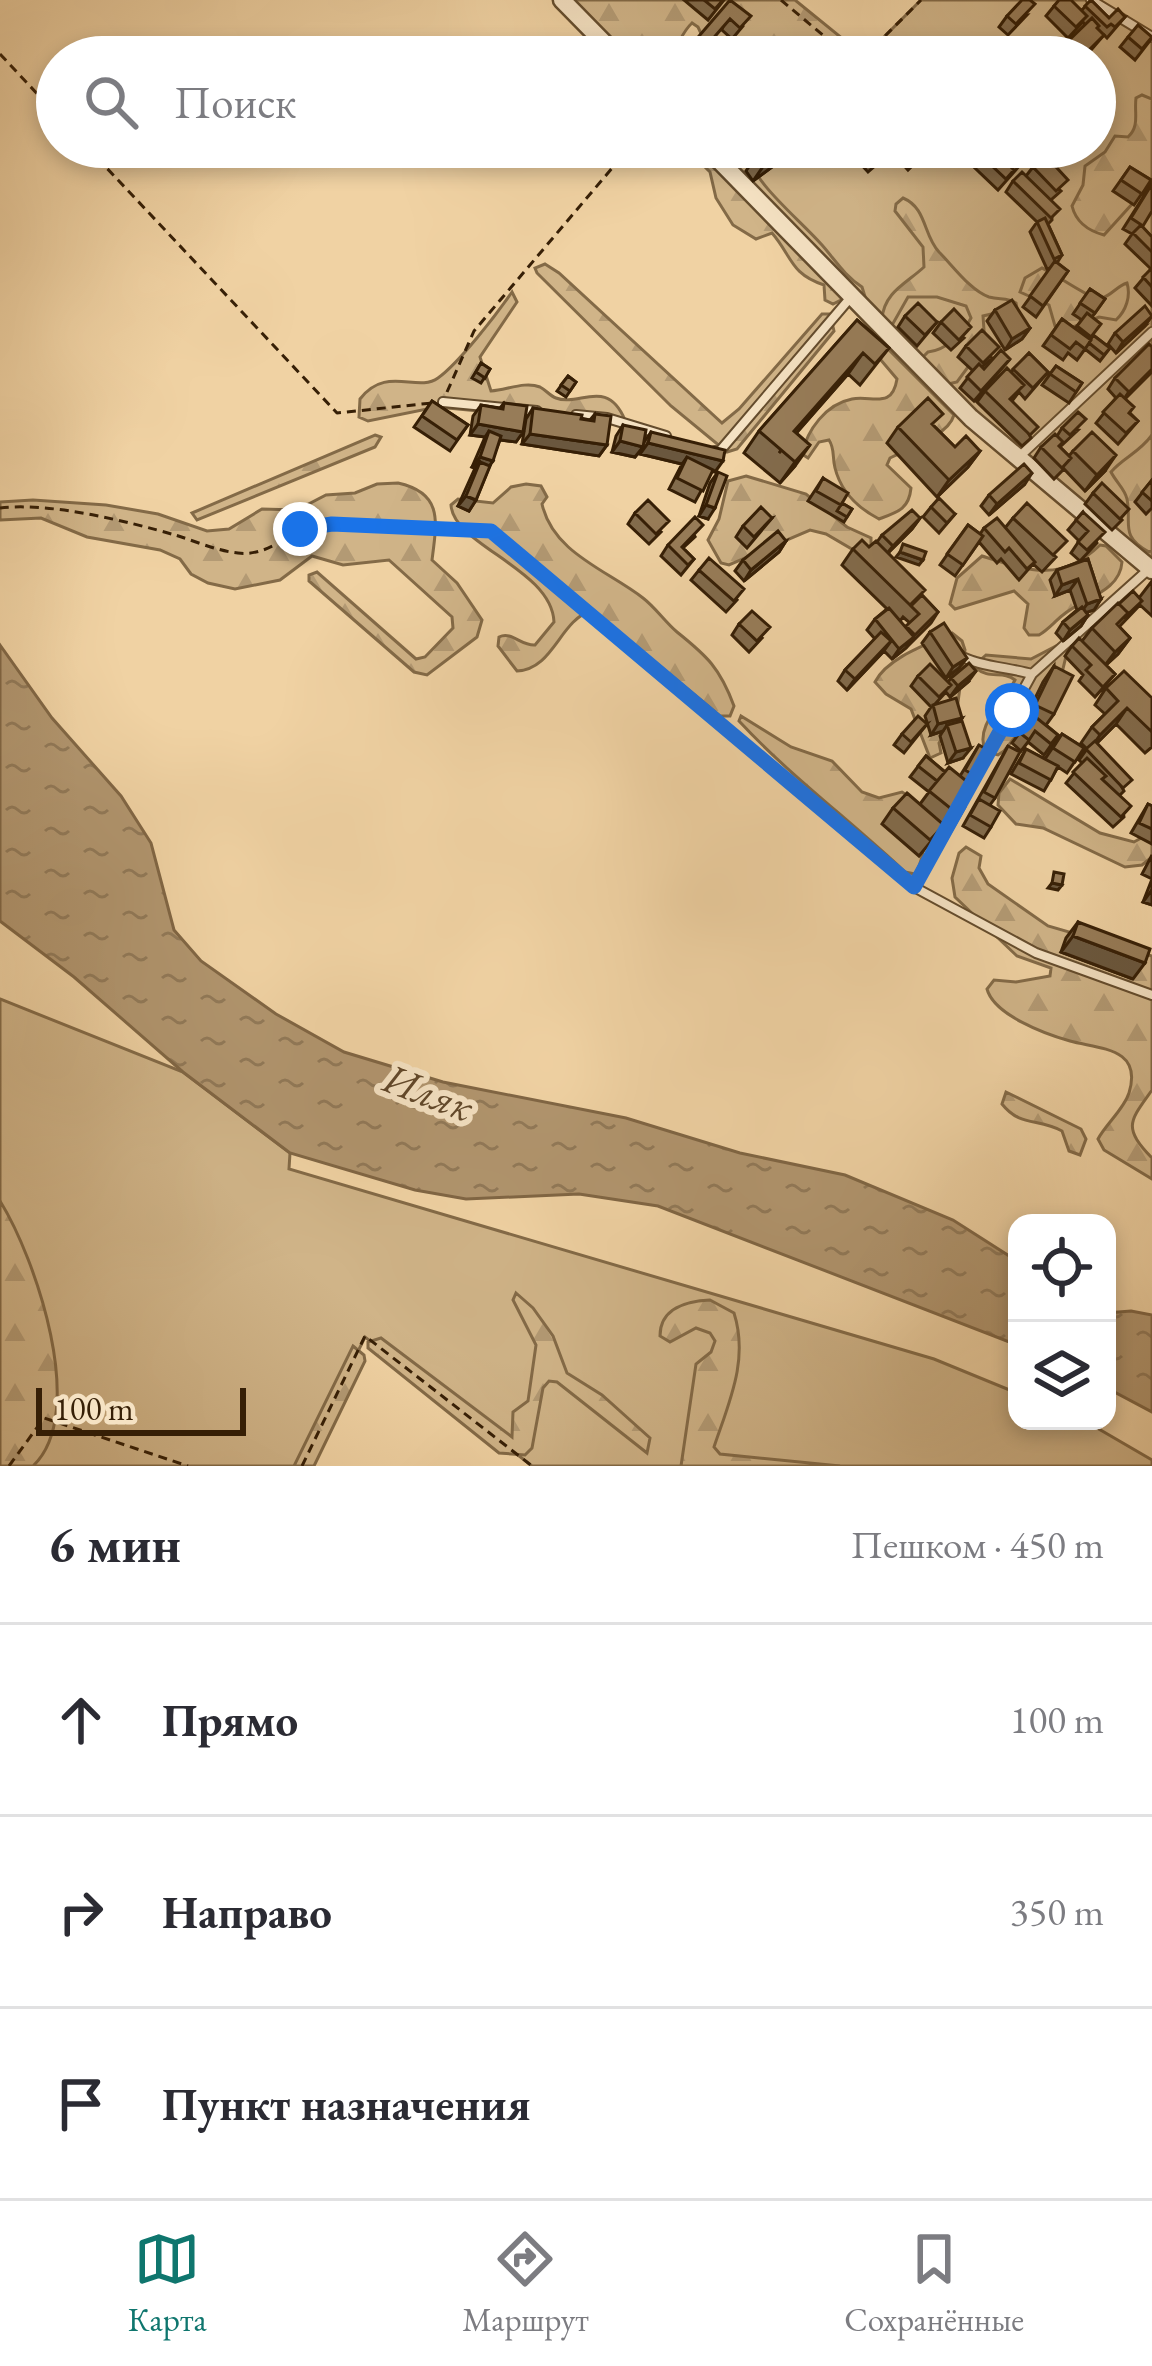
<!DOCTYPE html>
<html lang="ru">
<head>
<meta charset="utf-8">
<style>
  body { margin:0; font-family:"EB Garamond",serif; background:#f2f2f3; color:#2b2b33 }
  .controls { position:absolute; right:36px; bottom:36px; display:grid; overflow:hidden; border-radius:24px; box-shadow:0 6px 18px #0003 }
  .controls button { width:108px; height:108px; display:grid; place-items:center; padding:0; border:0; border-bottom:3px solid #e1e1e2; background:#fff; color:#2b2b33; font:60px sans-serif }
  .scale { position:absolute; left:36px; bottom:30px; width:210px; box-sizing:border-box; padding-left:12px; border:6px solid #361f06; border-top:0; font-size:33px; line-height:42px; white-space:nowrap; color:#361f06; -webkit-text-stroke:9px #f5e2c3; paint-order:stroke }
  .stop { position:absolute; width:36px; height:36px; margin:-27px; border:9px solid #1a73e8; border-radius:50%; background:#fff }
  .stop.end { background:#1a73e8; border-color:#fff; box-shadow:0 3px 12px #0008 }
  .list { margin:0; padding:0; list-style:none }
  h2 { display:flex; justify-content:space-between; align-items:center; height:156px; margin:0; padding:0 48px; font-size:51px }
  h2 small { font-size:39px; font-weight:400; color:#7c7c81 }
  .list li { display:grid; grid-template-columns:78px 1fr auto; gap:36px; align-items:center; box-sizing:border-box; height:192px; padding:0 48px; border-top:3px solid #e1e1e2 }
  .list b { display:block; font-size:45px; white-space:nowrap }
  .list em { font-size:39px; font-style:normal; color:#7c7c81 }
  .icon { flex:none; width:66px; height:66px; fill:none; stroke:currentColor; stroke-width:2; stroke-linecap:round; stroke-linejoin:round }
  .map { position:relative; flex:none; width:1152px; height:1466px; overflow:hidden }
  .search { position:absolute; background:#fff; box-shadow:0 6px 18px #0003; left:36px; right:36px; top:36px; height:132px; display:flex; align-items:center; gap:30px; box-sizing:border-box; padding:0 42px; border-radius:66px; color:#7c7c81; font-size:45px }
  .sheet { height:732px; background:#fff }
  nav { display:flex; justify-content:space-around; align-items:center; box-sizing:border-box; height:168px; border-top:3px solid #e1e1e2; background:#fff; font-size:33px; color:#7c7c81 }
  nav a { display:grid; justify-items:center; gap:6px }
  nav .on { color:#0f766e }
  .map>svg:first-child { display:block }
</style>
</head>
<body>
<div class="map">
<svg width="1152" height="1466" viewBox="0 0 1152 1466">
  <defs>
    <pattern id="forest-firs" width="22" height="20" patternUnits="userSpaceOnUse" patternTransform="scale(3)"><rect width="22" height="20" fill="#d0b488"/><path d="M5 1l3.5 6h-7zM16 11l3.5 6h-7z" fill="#b39a74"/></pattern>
    <pattern id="water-ripples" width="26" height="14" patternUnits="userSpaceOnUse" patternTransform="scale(3)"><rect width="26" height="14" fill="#b1956e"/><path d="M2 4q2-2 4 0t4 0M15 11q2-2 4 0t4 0" fill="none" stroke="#917958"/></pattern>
  </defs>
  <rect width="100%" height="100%" fill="#f0d2a3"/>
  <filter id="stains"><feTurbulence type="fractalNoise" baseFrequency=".00167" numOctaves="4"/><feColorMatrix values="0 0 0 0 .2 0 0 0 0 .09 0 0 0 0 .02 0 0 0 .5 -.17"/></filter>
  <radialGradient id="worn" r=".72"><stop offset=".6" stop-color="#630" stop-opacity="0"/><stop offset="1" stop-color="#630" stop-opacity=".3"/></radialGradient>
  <!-- grass -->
  <path fill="#d0b488" stroke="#836a47" stroke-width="3" d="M921,0H1091L1152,37V570L971,418L706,147H1095V57H864Z
    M0,999L183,1072L290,1153L289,1169L934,1359L1017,1393V1421H1085L1152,1460V1466H532L365,1337L302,1466H0Z"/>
  <!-- forest -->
  <path fill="url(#forest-firs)" stroke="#836a47" stroke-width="3" d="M572,0H795L849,44L896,57H789L793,52L786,41L776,43L766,57H712L698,27L692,23C681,33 679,46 669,57H627Z
    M1142,95L1152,99V182L1104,235C1089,231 1076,222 1072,206L1083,185L1085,166L1105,152L1115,136L1128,137C1140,126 1134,113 1136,98Z
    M685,147H742C757,187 794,214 822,245C836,261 844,275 862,287L867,303L847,297L833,304L825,300L824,285C790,274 792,256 772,233L756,239L733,225L716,198L710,172Z
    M903,198C927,208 923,235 939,252C953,266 971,291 989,297C1000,300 1007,297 1016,303L1017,308L983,316L985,344L957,382L948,384L920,360L928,352C946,350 962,335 971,318L966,306L937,297H908L891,327L882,319C884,292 907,283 924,267L923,247L895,211L896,204Z
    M545,264L559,273L722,423L739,409L822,314H830L834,331L737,449L727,452L671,406L537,273L535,268Z
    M1042,268C1056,274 1091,301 1102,298C1112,295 1117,286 1127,283C1131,296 1126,311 1116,320L1099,317L1065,330L1055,326L1049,305L1020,292L1025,278Z
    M512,292L517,302L480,357L491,391C507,390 525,381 540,387C546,390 550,396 556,398C579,407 607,377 625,420L614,424L437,407L368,421L359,417L360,399C386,365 417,393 438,378C459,363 496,315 512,292Z
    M880,341L954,415C948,436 909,448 890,458L887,465L911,488C909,509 898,512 879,519C858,508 841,492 835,468C832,456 835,449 829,440L819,442L808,458L802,454C807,430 826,404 852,399C872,395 892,410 897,379L880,359Z
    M375,435L381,437L375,447L197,520L192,513Z
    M1152,435V550L1149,552C1119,536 1132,523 1127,499C1125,489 1116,482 1111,472C1124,457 1139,453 1152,435Z
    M746,476L806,494L847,527L871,538V547L857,552L826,534L810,530L729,565L721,563L708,540L719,519L728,481Z
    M398,483C443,493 437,521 432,560L457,583L482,620L477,637L427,675L414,672L309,581V575L317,572L416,659L425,657L453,628L452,617L389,560L343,565L312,556L280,580L235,589L208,583L191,574L180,559L160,550L87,537L41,518L0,520V502L33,500L106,505L158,514L207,531L229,529L262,509L297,510L326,495L355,493L377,484Z
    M526,484L541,486L547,497L542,504C553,553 607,570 643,598C656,608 665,622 677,632C707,656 720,668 734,706L730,716H720L592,610C559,621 554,669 517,671L498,646L499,637C512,631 521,646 535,645L554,622C552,569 453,545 451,505L458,499L493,503L511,487Z
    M1100,545L1106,546L1122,562C1120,592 1083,598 1063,615C1054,622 1049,629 1039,635H1029L1024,628L1028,604L1014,591L955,609L950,604L957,578L982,556C1029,571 1061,583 1100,545Z
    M952,633L962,641L965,650L956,717L939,743L941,753L930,758L911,709L886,694L875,682C887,658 927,644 952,633Z
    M1060,644L1068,648L1060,681L1004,751L998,755L986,752C973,727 1004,702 1015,680C1003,670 989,680 976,668V664L986,655L1031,659Z
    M741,716L791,747L832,761L862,792L879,798L902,792C928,806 929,852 915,874L905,872C850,820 790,776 739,721Z
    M1010,779L1100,833L1134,842L1152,832V857L1142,865L1125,867L1043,828L1016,824L998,805L999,793Z
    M966,847L981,856L979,868L988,884L1048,926L1152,956V1090C1130,1121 1122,1127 1152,1158V1179L1104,1150L1098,1139C1106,1124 1124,1109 1129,1093C1143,1047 1099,1049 1070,1041C1045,1034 994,1015 987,989L994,980L1016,982L1050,976L1051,968L1017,956L955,897L952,878L959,853Z
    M1006,1092L1081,1129L1086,1139L1080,1155L1069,1151L1062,1131C1038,1118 1020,1127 1002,1104Z
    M0,1201C35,1257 89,1413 33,1466H0Z
    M516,1293L533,1308L553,1336L567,1373L602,1395L650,1438L647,1453L557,1382L549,1381L543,1388L532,1448L525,1455L499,1453L368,1348V1342L381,1338L512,1437L513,1412L528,1401L536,1345L513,1300Z
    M710,1300L734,1313C749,1360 729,1402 714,1447L720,1454L840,1466H681L696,1364L711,1352L715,1341L710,1333L696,1328L670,1342L660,1336C660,1308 687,1301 710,1300Z
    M353,1346L364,1355L365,1361L314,1466H294Z"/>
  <!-- water -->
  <path fill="url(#water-ripples)" stroke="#806644" stroke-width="3" d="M0,645L52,718L121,796L151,843L174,930L201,961L276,1014L344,1052L443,1082L626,1118L740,1153L845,1175L953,1220L1017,1261V1345L658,1206L579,1194L466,1199L415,1190L290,1153L183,1072L74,977L0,921Z
    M1131,1311L1152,1315V1412L1107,1388V1313Z"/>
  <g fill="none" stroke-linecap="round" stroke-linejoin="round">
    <!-- service casing -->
    <g stroke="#644c2d" stroke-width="12">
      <path id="service" d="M1091,0L1152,37
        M443,402L537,411
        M576,415L607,418L666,436
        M715,451L719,452L851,297
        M1019,457L1152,332
        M332,524L491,531L914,887L961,805
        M960,655C972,665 1012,668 1032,674
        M985,760L1032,674L1149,569
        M914,887L1036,953L1152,995"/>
    </g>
    <!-- tertiary casing -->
    <g stroke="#644c2d" stroke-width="21">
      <path id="tertiary" d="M562,0L618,57
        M706,147L971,418L1152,570"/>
    </g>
    <!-- path -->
    <path stroke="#361f06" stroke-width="3" stroke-dasharray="9 6" stroke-linecap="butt" d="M781,0L849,57
      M0,54L57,115
      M864,57L921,0
      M87,147L337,413L432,403
      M447,392L474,331L630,147
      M0,508C50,502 126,521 175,535C195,541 217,551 238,553C270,557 289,530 324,525
      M9,1466L44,1418L188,1466
      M302,1466L365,1336L532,1466"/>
    <!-- service -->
    <use href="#service" stroke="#f5e2c3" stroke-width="8"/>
    <!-- tertiary -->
    <use href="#tertiary" stroke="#f5e2c3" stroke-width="16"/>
  </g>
  <!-- wall -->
  <path fill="#826b4c" stroke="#361f06" stroke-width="3" fill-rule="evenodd" d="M684,0H724L708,20Z
    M730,0L743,26L732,39L722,30Z
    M1091,0L1109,18L1125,17L1107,38L1104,35L1085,57H1055L1085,25L1083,22L1068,38L1046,16L1054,6L1082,10Z
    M1027,15L1008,35L999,27L1007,16Z
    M1128,37L1152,38L1135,60L1120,47Z
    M767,147H799L753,181L746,171L757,155Z
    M845,147H877L876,165L868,172Z
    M890,147H925L919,159L908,170L889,149Z
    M957,147H1022L1021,164L998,190L955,149Z
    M1043,147H1058L1050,155Z
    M1033,167L1061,191L1051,200L1052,220L1048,224L1062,255L1057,263L1068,271L1036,317L1023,307L1051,268L1047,269L1030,232L1037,222L1006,192L1013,181L1026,176Z
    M1130,167L1151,180L1134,205L1113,191Z
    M1152,183L1142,227L1152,237V306L1135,288L1151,269L1125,244L1132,234L1123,229Z
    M1090,289L1105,299L1092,317L1093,335L1110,348L1100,361L1085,349L1077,360L1068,353L1063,360L1043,346L1062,319L1075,329L1082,320L1073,314Z
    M995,310L1030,328L1022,339L1005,350L987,321Z
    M905,316L937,322L917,346L898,327Z
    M857,320L889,348L860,385L848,374L796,433L795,466L780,483L744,453L759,431Z
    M941,322L964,338L951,350L933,333Z
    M1145,326L1116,353L1108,344L1115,333Z
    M966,346L992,358L982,367L984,369L1010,359L974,401L960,388L973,371L958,357Z
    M1152,347L1125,399L1130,413L1138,421L1118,444L1096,423L1116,398L1108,389L1115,378Z
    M1029,353L1048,372L1025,399L1019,392L1012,401L1031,438L1022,446L977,402L985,391L1011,372Z
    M481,363L490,369L481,383L472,378Z
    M1056,366L1082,383L1069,403L1042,385Z
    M568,376L576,382L566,397L557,391Z
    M432,401L468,425L450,451L414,427Z
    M504,403L523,432L516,442L500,440L476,500L469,511L458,506L475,468L472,467L485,437L470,435L473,416L481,405L500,408Z
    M533,408L590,420L595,414L607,445L599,456L522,444L526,419Z
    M623,425L644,442L651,432L715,472L712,471L695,502L669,489L682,464L640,454L642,447L635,457L612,452L616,436Z
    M934,426L955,447L980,451L968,467L937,497L887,443L898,427Z
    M1062,428L1078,430L1060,447L1069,456L1073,451L1105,471L1085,491L1064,469L1054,479L1034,458L1041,447L1057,436Z
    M718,472L708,519L699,516L710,483Z
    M823,478L842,503L852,509L844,522L808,501Z
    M1152,480V508L1146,514L1135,502Z
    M1025,484L989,515L981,506L989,495Z
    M1093,493L1122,520L1112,530L1085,504Z
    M931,507L955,514L939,533L923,517Z
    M1083,512L1097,543L1080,561L1071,553L1079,541L1068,530Z
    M635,513L661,532L649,544L628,524Z
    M772,518L747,548L736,537L743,526Z
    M920,518L912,529L888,553L922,595L938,612L931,623L906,648L892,659L884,651L847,690L838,681L845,670L875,639L867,630L875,619L887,609L842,565L853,549L869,547L877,542L882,535ZM903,617L910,623L905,628L900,621Z
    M1013,518L1056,557L1042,572L1033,564L1019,580L1001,559L997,563L979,542L955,576L940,565L968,525L980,534L984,528H1005Z
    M696,536L683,548L694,559L681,575L661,556L668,545Z
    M786,541L779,552L744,581L735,571L743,560Z
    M1088,559L1101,599L1094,610L1086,612L1088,615L1081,626L1063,641L1056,633L1063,622L1077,610L1070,590L1055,596L1050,580L1057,570Z
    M699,570L737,600L726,612L691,580Z
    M1152,581V616L1140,605L1119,627L1130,638L1118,654L1106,665L1115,674L1095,697L1079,681L1083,675L1065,656L1072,646L1082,641L1092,628L1139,598Z
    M739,624L762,638L749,652L732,635Z
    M930,632L959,668L946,678L922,643Z
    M1054,666V714L1046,725L1058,735L1044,755L1028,742L1021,751L1012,743L1027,723L1024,721L1043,682Z
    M918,676L948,682L951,678L968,682L950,697L946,692L935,704L962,718L959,722L963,758L948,763L940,736L943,731L931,735L925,716L931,707L911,686Z
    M1106,688L1152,698V747L1145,753L1116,724L1097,743L1124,791L1120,795L1124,817L1113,827L1066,783L1082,763L1079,760L1087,749L1081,743L1092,727L1105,714L1095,705Z
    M927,724L904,753L894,745L902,734Z
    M1062,734L1084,748L1067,773L1058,767L1044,791L1011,774L1026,749L1045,759Z
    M979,745L977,777L971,785L975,788L919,856L882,824L893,808L920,804L929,792L910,777L926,756L945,772L960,776Z
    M1008,746L995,798L990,805L991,827L984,838L963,826Z
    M1148,804L1152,806V844L1131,833Z
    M1152,855V905L1143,902L1152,879L1142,874Z
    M1078,922L1133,979L1061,952L1066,938Z"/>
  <!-- shaded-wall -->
  <path fill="#6a573e" stroke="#361f06" stroke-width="3" d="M788,147H799L753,181L764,165Z
    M1152,316L1145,326L1116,353L1123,342Z
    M1030,328L1022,339L1005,350L1012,339Z
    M863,353L848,374L779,453L794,431Z
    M1152,369V372L1121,403L1129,392Z
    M478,424L523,432L516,442L487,438L489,431L485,437L470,435Z
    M530,434L607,445L599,456L522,444Z
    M620,441L643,447L635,457L612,452Z
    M648,443L723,461L715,472L684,464L687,457L682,464L640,454Z
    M810,445L795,466L780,483L795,462Z
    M980,451L968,467L937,497L949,480Z
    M1116,455L1105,471L1085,491L1097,475Z
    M480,457L493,461L485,472L480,462L475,468L472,467Z
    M1032,473L1025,484L989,515L997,504Z
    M466,496L476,500L469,511L458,506Z
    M706,505L715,508L708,519L699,516Z
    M920,518L912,529L885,556L893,546Z
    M786,541L779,552L744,581L751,570Z
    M900,552L923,560L919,565L896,557Z
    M1078,579L1070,590L1055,596L1062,585Z
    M1101,599L1094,610L1079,615L1087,604Z
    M1088,615L1081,626L1063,641L1070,630Z
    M914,637L906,648L892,659L899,649Z
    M1130,638L1118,654L1103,668L1115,652Z
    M891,641L883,652L847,690L855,679Z
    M967,658L959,668L946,678L953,667Z
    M976,671L968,682L950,697L958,686Z
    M1127,708L1116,724L1089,751L1100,735Z
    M962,718L954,728L947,725L943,731L931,735L938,724Z
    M971,748L963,758L948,763L956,752Z
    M1052,883L1062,885L1058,890L1048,888Z
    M1151,891L1152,892V905L1143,902Z
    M1073,936L1145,963L1133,979L1061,952Z"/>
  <!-- building -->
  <path fill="#977c58" stroke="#361f06" stroke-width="3" d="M704,0H723L715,9Z
    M730,0L751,16L740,28L730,19L697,57H681Z
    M1022,0H1030L1035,4L1016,24L1007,16Z
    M1059,0H1071L1087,16L1076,27L1054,6Z
    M1091,0L1109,18L1118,9L1125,17L1115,27L1111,24L1107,27L1085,6Z
    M1092,18L1099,26L1097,28L1104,35L1086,53L1079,46L1068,57H1066L1059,50Z
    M1138,25L1152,37L1142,49L1128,37Z
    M808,50L813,57H799Z
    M767,147H788L764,165L757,155Z
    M863,147H877L883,154L876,161Z
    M904,147H925L927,148L915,159Z
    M972,147H990L1014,170L1006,179Z
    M997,147H1022L1028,153L1016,165Z
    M1045,155L1068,180L1056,191L1033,167Z
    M1130,167L1151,180L1142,194L1121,180Z
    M1022,172L1060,209L1051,218L1013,181Z
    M1152,184V211L1143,226L1131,218Z
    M1045,218L1062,255L1054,259L1037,222Z
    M1141,225L1152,237V252L1133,233Z
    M1055,261L1068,271L1043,306L1030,296Z
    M1152,268V287L1143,277Z
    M1090,289L1105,299L1095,313L1080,303Z
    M1012,300L1030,328L1012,339L995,310Z
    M918,303L937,322L925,335L905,316Z
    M1145,306L1152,316L1123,342L1115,333Z
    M954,309L971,327L959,340L941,322Z
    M1087,313L1101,324L1091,337L1077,326Z
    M1062,319L1091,340L1085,349L1076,342L1070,349L1051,335Z
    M857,320L889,348L875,364L863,353L794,431L810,445L795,462L759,431Z
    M982,330L999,347L983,363L966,346Z
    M1093,335L1110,348L1104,355L1089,343Z
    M1149,344L1152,347V369L1129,392L1115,378Z
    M1001,350L1010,359L981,391L967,377L979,364L984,369Z
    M1029,353L1048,372L1033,388L1013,369Z
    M481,363L490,369L485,378L476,372Z
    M1056,366L1082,383L1076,392L1050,374Z
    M1007,368L1024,385L1010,399L1038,427L1030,435L985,391Z
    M568,376L576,382L570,391L561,385Z
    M1120,394L1134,407L1129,413L1138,421L1126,433L1103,412Z
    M928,398L943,414L932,424L955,447L966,436L980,451L949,480L898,427Z
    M432,401L468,425L457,440L422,416Z
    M504,403L527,406L523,432L478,424L481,405L503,409Z
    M533,408L582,415L581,419L594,421L595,414L611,416L607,445L530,434Z
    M1078,412L1086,419L1070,435L1062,428Z
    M623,425L646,430L643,447L620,441Z
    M489,431L501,436L493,461L480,457Z
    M651,432L725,450L723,461L648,443Z
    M1092,432L1116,455L1097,475L1073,451Z
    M1055,434L1063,442L1059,446L1071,458L1062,468L1041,447Z
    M687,457L713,470L703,491L677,478Z
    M480,462L490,466L476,500L466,496Z
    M1024,464L1032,473L997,504L989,495Z
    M718,472L727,476L715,508L706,505Z
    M823,478L848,493L841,505L816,491Z
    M1152,480V501L1142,492Z
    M1102,483L1129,509L1120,519L1093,493Z
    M939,498L955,514L947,523L931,507Z
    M648,500L669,521L656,534L635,513Z
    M842,503L852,509L847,517L837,511Z
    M1027,503L1067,541L1053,555L1013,518Z
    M761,507L772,518L754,537L743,526Z
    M912,510L920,518L893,546L882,535Z
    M1083,512L1105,532L1087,550L1078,542L1088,531L1076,520Z
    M695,517L703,525L682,547L694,559L688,565L668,545Z
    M997,518L1035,562L1027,569L1009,548L1005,552L984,528Z
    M968,525L983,536L963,565L947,554Z
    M778,531L786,541L751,570L743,560Z
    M862,540L869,547L876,541L925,590L910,605L853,549Z
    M903,544L926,552L923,560L900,552Z
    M709,558L744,589L734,601L699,570Z
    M1088,559L1101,599L1087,604L1078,579L1062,585L1057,570Z
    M1133,591L1142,601L1124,618L1128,613L1119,604Z
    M922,595L938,612L915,635L906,626L919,614L911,606Z
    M1118,603L1128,613L1117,624L1130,638L1115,652L1092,628Z
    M1082,607L1088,615L1070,630L1063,622Z
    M889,608L914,637L899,649L875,619Z
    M752,611L770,627L757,641L739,624Z
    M944,623L967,658L953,667L930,632Z
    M881,632L891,641L855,679L845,670Z
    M1079,638L1115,674L1103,687L1086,670L1091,665L1072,646Z
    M969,663L976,671L958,686L951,678Z
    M930,664L951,685L939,697L918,676Z
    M1054,666L1073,676L1054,714L1035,705Z
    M1124,671L1152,698V732L1127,708L1100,735L1092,727L1118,701L1106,688Z
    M956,698L962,718L938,724L933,705Z
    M1033,715L1058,735L1051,744L1035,731L1029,740L1020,733Z
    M918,716L927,724L911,742L902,734Z
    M962,721L971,748L956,752L947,725Z
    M1062,734L1084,748L1075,762L1053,748Z
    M1095,741L1132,780L1123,788L1086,749Z
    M979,745L991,752L977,777L965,770Z
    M1008,746L1020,752L995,798L984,792Z
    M1026,749L1058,766L1051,780L1019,763Z
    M926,756L945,772L937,781L918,766Z
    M1087,758L1106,776L1102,779L1131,806L1121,817L1073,772Z
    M949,767L975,788L955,812L929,791Z
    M907,793L944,825L930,840L893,808Z
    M979,799L1000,811L991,827L970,815Z
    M1148,804L1152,806V829L1139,823Z
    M1054,872L1064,874L1062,885L1052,883Z
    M1078,922L1150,949L1145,963L1073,936Z"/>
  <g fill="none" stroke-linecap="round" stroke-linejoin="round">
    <!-- route -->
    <path stroke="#1a73e8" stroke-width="15" d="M300,529L332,524L491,531L914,887L1012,710"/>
  </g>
  <g text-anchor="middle" stroke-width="12" stroke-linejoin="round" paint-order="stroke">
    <!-- water labels -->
    <g font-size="42" font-style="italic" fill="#61482a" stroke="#f5e2c3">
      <text transform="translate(429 1092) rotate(21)" y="15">Иляк</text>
    </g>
  </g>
  <rect width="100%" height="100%" filter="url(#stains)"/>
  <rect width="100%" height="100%" fill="url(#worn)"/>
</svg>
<div class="controls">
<button><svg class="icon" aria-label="locate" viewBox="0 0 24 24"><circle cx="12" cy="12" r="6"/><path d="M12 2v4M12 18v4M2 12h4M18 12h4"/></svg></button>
<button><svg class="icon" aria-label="layers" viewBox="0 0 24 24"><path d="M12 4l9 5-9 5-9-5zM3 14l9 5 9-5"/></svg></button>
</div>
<div class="scale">100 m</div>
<div class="stop" style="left:1012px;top:710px"></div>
<div class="stop end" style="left:300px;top:529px"></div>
<div class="search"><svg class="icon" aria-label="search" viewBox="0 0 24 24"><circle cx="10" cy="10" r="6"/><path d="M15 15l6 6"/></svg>Поиск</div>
</div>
<section class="sheet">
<h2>6 мин<small>Пешком · 450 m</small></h2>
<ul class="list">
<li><svg class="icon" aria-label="ahead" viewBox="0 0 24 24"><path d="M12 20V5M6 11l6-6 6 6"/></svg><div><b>Прямо</b></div><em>100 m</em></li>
<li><svg class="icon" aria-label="right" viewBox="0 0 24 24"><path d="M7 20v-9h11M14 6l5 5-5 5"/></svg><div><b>Направо</b></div><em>350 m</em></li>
<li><svg class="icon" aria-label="arrive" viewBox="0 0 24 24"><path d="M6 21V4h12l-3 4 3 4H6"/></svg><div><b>Пункт назначения</b></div></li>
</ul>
</section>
<nav>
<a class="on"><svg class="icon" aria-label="map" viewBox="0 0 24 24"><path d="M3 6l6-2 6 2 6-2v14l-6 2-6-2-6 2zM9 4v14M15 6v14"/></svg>Карта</a>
<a><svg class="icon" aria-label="directions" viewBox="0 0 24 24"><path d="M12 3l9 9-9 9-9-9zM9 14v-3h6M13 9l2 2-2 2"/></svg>Маршрут</a>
<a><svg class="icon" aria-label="saved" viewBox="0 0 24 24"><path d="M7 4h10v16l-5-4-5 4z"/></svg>Сохранённые</a>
</nav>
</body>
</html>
